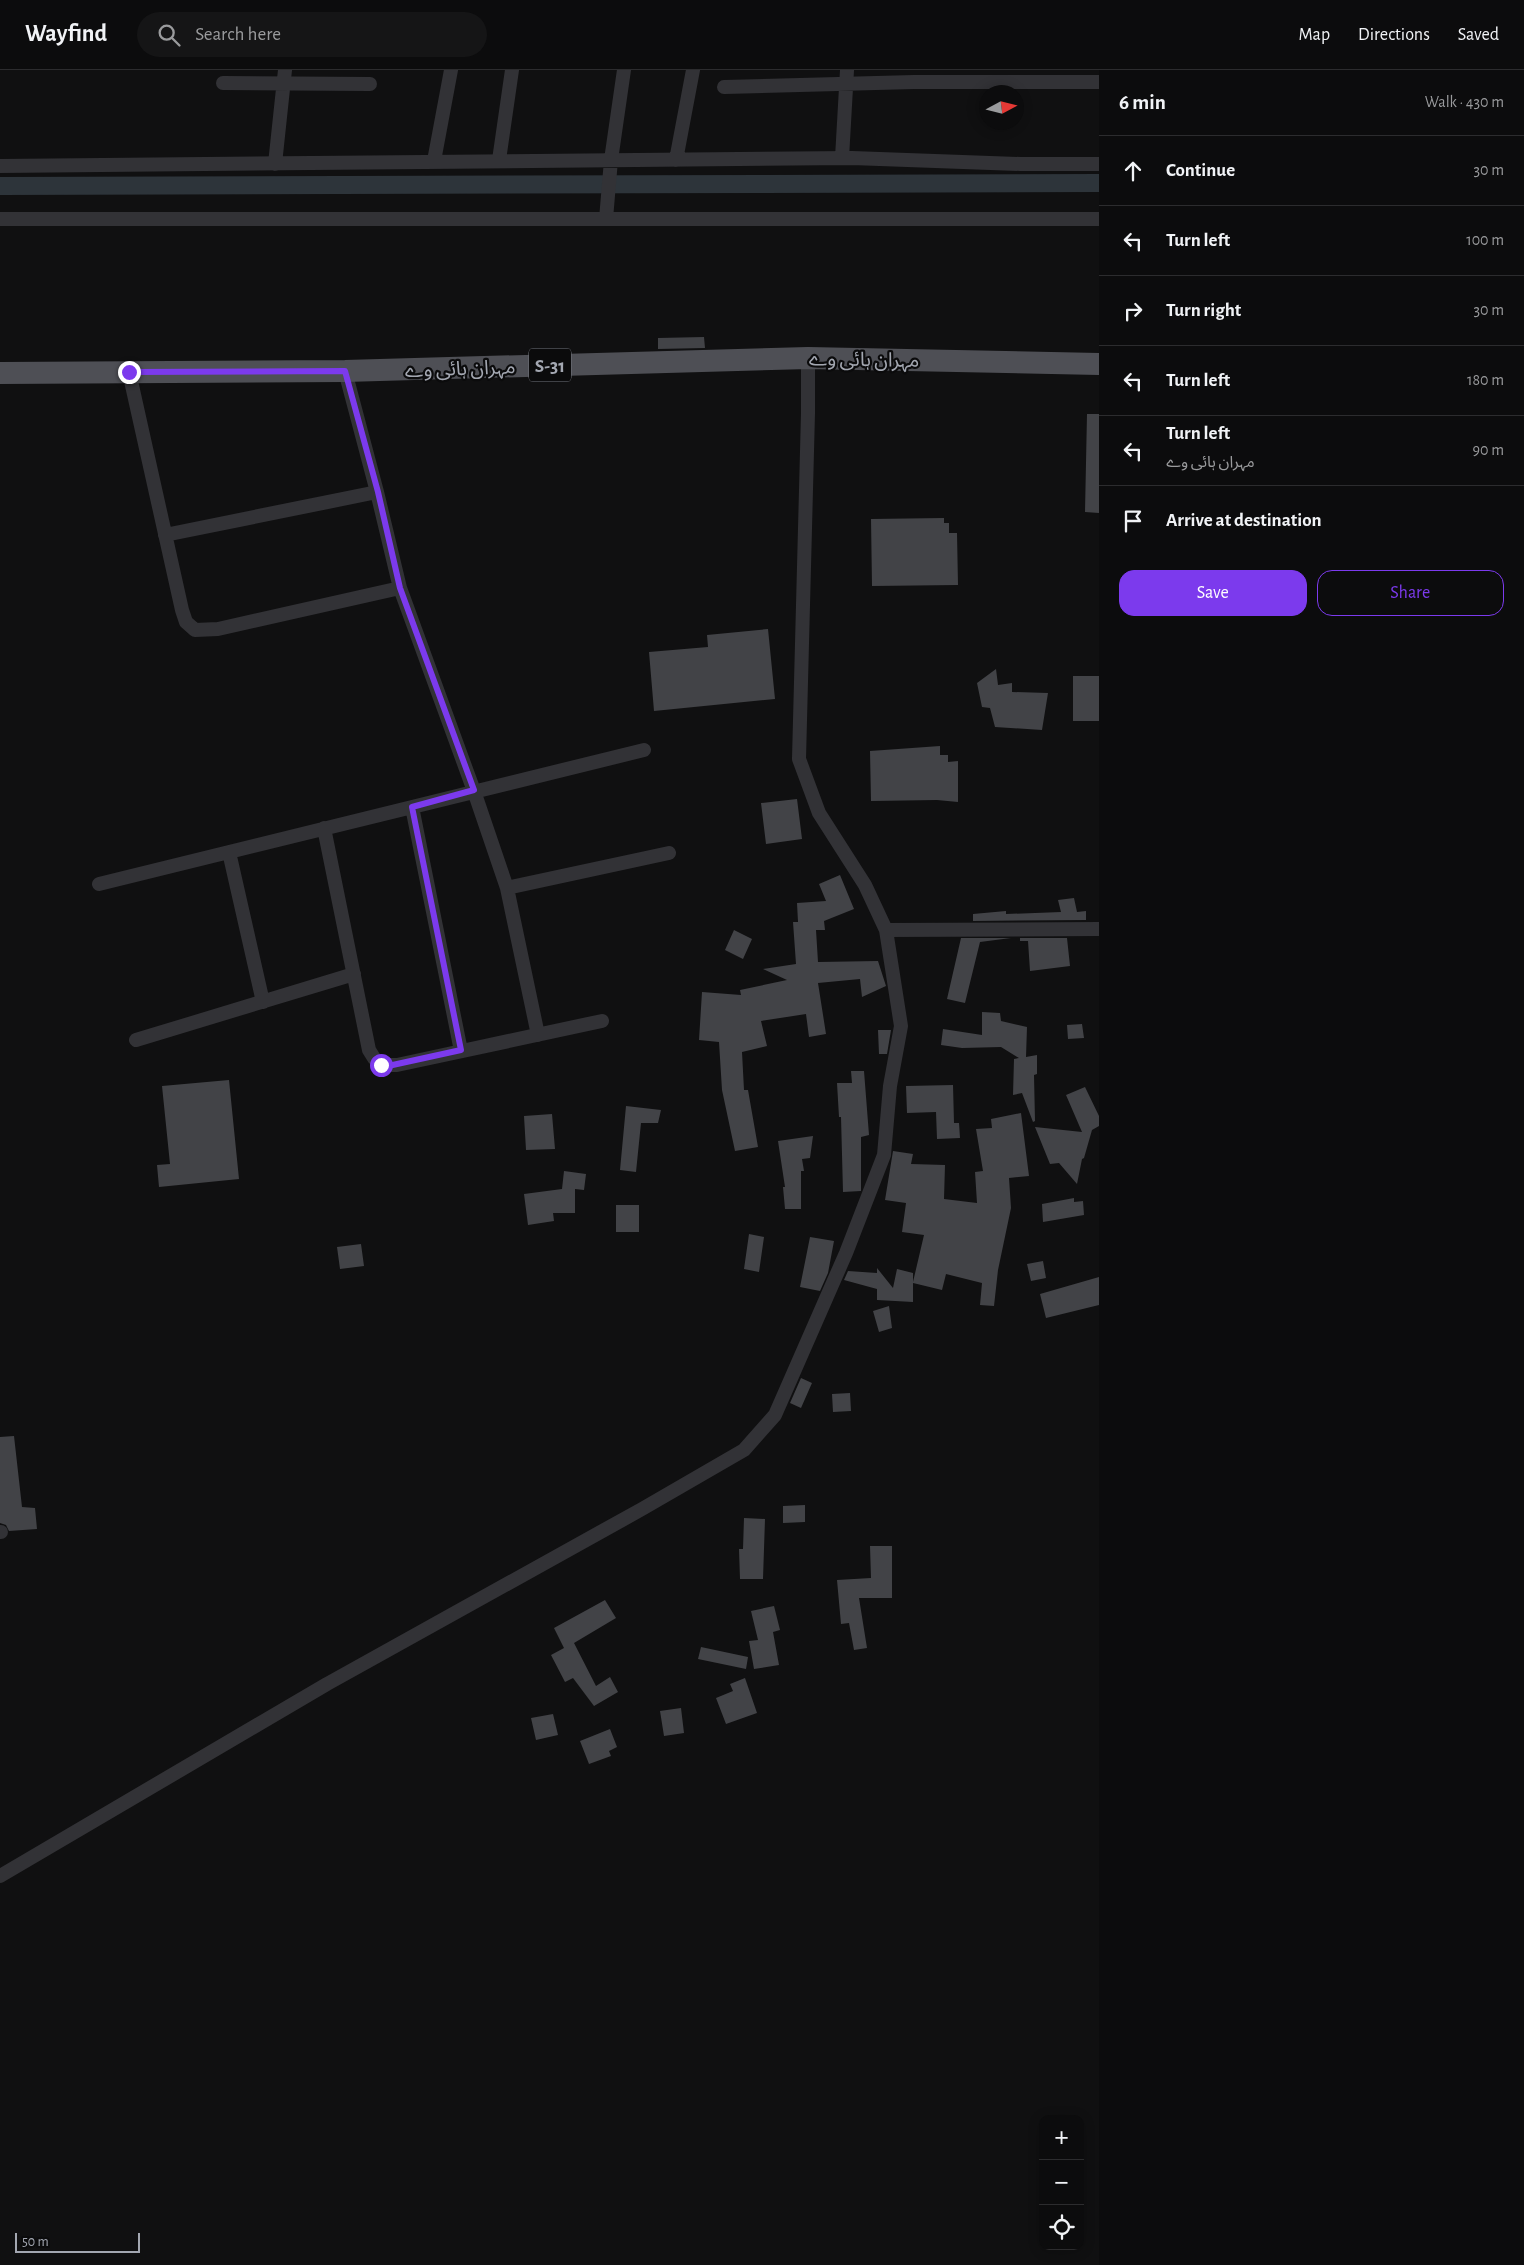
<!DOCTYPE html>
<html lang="en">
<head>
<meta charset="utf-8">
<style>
  body { margin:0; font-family:"Alegreya Sans","Noto Sans Arabic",sans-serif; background:#151516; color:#f1f3f6 }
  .controls { position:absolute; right:15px; bottom:15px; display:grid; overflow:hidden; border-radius:10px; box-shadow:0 2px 12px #0003 }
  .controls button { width:45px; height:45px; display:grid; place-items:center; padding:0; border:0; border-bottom:1px solid #2c2c2e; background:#0c0c0d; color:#f1f3f6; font:25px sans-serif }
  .compass { position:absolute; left:979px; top:15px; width:45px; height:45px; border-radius:50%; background:#0c0c0d; box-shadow:0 2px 12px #0003; rotate:83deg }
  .scale { position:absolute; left:15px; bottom:12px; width:125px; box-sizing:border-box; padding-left:5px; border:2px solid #a3a7b1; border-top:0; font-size:14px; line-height:18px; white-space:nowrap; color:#a3a7b1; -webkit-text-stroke:4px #0b0b0c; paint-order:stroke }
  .stop { position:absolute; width:15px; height:15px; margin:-11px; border:4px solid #7c3aed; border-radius:50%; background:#fff }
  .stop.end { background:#7c3aed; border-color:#fff; box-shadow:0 1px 5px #0008 }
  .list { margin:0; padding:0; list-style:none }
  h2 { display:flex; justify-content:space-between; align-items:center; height:65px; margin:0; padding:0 20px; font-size:21px }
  h2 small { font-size:16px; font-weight:400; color:#9a9b9d }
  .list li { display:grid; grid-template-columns:32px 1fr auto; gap:15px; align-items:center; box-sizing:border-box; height:70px; padding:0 20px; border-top:1px solid #2c2c2e }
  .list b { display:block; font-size:19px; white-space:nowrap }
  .list p { margin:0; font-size:16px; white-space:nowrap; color:#9a9b9d }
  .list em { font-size:16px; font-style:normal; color:#9a9b9d }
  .actions { display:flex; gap:10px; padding:15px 20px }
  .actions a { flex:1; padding:11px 0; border:1px solid #7c3aed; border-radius:15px; text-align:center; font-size:18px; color:#7c3aed }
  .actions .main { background:#7c3aed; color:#fff }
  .icon { flex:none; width:28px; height:28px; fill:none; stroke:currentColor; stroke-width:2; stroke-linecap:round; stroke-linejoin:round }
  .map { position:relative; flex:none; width:1099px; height:2195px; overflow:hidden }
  header { display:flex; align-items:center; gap:30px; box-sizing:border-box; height:70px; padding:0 25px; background:#0c0c0d; border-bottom:1px solid #2c2c2e }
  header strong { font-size:24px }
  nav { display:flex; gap:28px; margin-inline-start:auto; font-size:18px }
  .search { width:350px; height:45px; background:#151516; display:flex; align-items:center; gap:12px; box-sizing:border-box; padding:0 18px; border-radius:28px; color:#9a9b9d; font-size:19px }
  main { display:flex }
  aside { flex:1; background:#0c0c0d }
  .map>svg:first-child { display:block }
</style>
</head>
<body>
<header>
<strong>Wayfind</strong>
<div class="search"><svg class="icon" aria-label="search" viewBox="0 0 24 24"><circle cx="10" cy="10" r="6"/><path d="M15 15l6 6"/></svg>Search here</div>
<nav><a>Map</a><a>Directions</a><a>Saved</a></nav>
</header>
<main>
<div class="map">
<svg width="1099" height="2195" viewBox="0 0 1099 2195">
  <rect width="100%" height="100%" fill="#101011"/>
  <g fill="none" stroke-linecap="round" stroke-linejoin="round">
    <!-- canal -->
    <path stroke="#2d343a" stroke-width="18" d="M0,116L1099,113"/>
  </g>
  <!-- building -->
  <path fill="#424347" d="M704,267L705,278L658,279V268Z
    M1087,344H1099V443L1085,442Z
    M944,448V453H949V463H957L958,515L872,516L871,449Z
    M768,559L775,629L654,641L649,582L708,577L707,565Z
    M996,599L998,615L1012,613V622L1048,623L1042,660L995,657L990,638L982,637L977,613Z
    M1073,606H1099V651H1073Z
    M940,676V685H948V692L958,691V732L937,730L871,731L870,681Z
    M797,729L802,769L766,774L761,733Z
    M840,805L854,839L824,851L825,860H816L818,892L878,891L886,916L862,927L860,909L818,913L826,964L809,967L806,944L761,951L767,976L742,982L744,1020H748L758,1077L735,1081L722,1020L719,972L699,970L702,922L741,925L740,920L787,910L763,899L796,894L793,852H798L797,833L826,831L819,814Z
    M1074,828L1077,842L1086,841V850L973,851V844L1006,841V844L1061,842L1058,830Z
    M734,860L752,869L743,889L725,880Z
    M961,868H1011L980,872L965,933L947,929Z
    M1020,868H1070H1067L1070,896L1030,901L1028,871H1020Z
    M982,942L1000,943L1001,951L1027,957L1026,987L1037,985V1004L1034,1005L1035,1051L1033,1052L1022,1023L1013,1025L1014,989L1019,988L1001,977L962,978L941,975L943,959L982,965Z
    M1082,954L1084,968L1068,969L1067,955Z
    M878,960H891L887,984H879Z
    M851,1001H864L869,1065L861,1067V1121L843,1122L841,1047H839L837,1013H852Z
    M229,1010L239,1109L159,1117L157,1095L170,1094L162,1016Z
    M953,1015L954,1053H959L960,1068L937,1069L936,1042L907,1043L906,1016Z
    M1085,1017L1099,1046V1056L1092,1060L1084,1088L1082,1089L1077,1114L1059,1093L1050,1094L1035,1057L1082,1062L1066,1025Z
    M626,1036L661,1040L658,1053H641L636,1102L620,1100Z
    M1021,1043L1029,1106L1009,1108L1011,1138L998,1200L994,1236L980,1235L982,1213L946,1204L942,1220L913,1213V1232L877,1230V1219L844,1210L848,1201L877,1203V1198L893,1218L897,1199L913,1203V1212L924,1165L902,1162L906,1133L885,1130L893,1081L913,1084L911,1094L945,1095L944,1129L977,1133L975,1102L983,1101L976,1059L992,1058L991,1049Z
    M552,1044L555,1079L526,1080L524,1046Z
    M813,1066L810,1088L802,1089L804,1101H801V1139H785L783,1117H785L778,1071Z
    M564,1101L586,1104L584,1120L575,1119V1143H553L554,1151L528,1155L524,1124L562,1119Z
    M1074,1128V1132L1083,1131L1084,1145L1043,1152L1042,1134Z
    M616,1135H639V1162H616Z
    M749,1164L764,1167L759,1202L744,1199Z
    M810,1167L834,1171L828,1203L820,1221L800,1217Z
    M361,1174L364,1196L340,1199L337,1177Z
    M1043,1191L1046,1208L1031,1211L1027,1194Z
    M1099,1207V1235L1046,1248L1040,1224Z
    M889,1236L892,1258L879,1262L873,1241Z
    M801,1308L812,1313L801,1338L790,1333Z
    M850,1323L851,1341L833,1342L832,1324Z
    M14,1366L22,1437L35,1438L37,1459L9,1461L6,1455L0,1453V1367Z
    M805,1435V1452L783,1453V1436Z
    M744,1448L765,1449L763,1509H740L739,1479H743Z
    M870,1476H892V1528H859L867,1578L854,1580L849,1553L841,1554L837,1510L871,1508Z
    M605,1530L616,1548L574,1573L596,1616L610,1607L618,1622L594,1636L573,1608L565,1612L551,1585L564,1578L554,1558Z
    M774,1536L780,1560L773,1562L779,1595L754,1599L749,1571L758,1570L751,1541Z
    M701,1577L748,1587L746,1599L698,1589Z
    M745,1608L757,1643L726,1654L716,1628L733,1621L730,1614Z
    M681,1638L684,1663L664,1666L660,1641Z
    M553,1644L558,1665L536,1670L531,1648Z
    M610,1659L617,1677L609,1681L611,1686L589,1694L580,1671Z"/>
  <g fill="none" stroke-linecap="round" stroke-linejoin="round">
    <!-- street -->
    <path stroke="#323236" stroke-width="14" d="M223,13L370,14
      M724,17L914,12H1099
      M842,88L847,0
      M499,90L512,0
      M676,90L693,0
      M434,91L451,0
      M275,94L285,0
      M0,96L852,88L1021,94H1099
      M0,149H1099
      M606,149L611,90L624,0
      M345,301L377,422L400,518L474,721L507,818L538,965
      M129,302L182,540L186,552L195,560L218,559L400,518
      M165,465L377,422
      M412,737L461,981
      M324,758L369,980L374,988L381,995H397L602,951
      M229,782L263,932
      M99,814L644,680
      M507,818L669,783
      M886,860L1099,859
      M136,970L354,904
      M0,1462H1
      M0,1806L327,1614L642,1439L744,1380L775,1345L846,1183L884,1085L890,1016L901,956L886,860L865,815L819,743L799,689L808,343V288"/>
    <!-- primary -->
    <path stroke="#4e4f55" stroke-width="22" d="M0,303L345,301L808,288L1099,294"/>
  </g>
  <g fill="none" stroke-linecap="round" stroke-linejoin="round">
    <!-- route -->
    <path stroke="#7c3aed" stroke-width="6" d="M129,302L345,301L378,422L400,518L474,720L412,737L461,980L388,996L381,995"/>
  </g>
  <g text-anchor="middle" stroke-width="4.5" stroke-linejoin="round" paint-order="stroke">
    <!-- shield labels -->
    <rect fill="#0b0b0c" stroke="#757880" stroke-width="1" x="529" y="278.5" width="42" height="33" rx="4"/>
    <g font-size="19" font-weight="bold" fill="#a3a7b1">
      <text x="550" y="302">S-31</text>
    </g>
    <!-- street labels -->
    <g font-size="20" fill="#a3a7b1" stroke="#0b0b0c">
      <text transform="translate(864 289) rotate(1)" y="7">مہران ہائی وے</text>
      <text transform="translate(460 298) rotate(-2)" y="7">مہران ہائی وے</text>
    </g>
  </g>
</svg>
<div class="controls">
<button>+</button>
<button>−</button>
<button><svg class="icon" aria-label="locate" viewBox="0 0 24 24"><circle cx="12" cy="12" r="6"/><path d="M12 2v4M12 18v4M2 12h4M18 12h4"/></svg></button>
</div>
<svg class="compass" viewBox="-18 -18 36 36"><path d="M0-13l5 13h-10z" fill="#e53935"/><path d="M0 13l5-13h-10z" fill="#9a9b9d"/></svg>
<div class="scale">50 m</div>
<div class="stop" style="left:381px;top:995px"></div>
<div class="stop end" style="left:129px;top:302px"></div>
</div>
<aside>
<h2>6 min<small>Walk · 430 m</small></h2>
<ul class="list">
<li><svg class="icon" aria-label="ahead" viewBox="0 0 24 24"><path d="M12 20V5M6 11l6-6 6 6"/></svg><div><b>Continue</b></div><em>30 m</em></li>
<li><svg class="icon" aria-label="left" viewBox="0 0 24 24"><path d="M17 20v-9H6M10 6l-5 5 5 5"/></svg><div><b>Turn left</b></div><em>100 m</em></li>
<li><svg class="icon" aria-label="right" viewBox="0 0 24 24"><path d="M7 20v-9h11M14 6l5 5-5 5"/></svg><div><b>Turn right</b></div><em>30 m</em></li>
<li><svg class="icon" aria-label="left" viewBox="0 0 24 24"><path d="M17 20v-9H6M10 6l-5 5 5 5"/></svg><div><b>Turn left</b></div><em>180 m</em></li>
<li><svg class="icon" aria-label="left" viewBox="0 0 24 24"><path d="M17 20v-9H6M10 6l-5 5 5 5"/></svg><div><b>Turn left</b><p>مہران ہائی وے</p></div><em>90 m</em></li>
<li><svg class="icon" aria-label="arrive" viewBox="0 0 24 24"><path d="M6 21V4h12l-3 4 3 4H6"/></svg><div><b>Arrive at destination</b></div></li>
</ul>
<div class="actions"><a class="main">Save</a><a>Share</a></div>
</aside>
</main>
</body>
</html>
